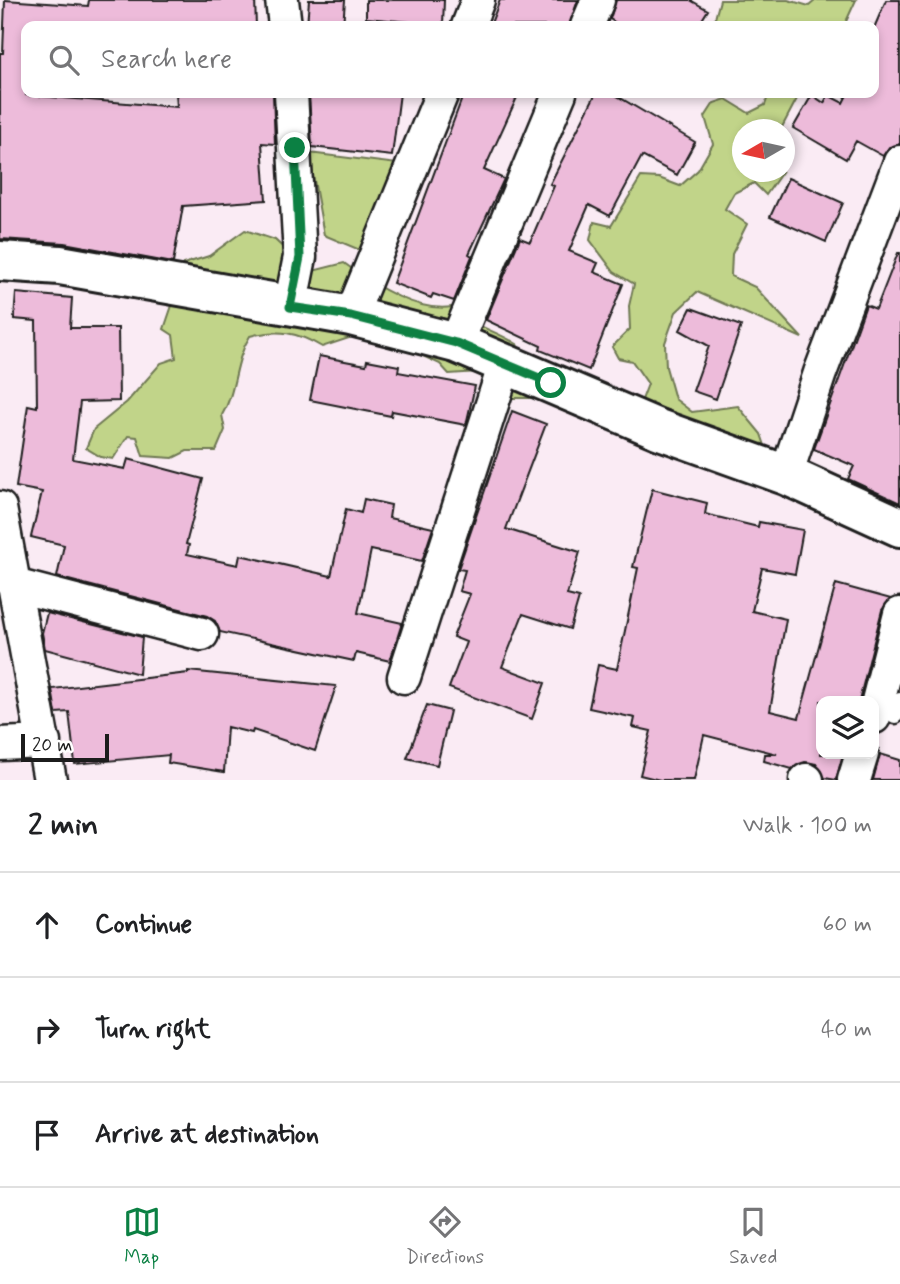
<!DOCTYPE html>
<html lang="en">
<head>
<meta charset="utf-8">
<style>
  body { margin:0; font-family:Mynerve,sans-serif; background:#f2f2f2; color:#202124 }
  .controls { position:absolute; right:21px; bottom:21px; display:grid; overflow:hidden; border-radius:14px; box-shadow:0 4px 10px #0003 }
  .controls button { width:63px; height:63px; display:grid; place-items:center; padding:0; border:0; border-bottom:2px solid #e0e0e0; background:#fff; color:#202124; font:35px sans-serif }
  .compass { position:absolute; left:732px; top:119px; width:63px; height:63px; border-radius:50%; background:#fff; box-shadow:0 4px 10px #0003; rotate:261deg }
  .scale { position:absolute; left:21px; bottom:18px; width:88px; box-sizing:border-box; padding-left:7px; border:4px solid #1c1c1c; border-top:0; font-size:19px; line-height:24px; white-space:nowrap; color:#1c1c1c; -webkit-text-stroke:5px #fff; paint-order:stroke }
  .stop { position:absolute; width:21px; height:21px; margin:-16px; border:5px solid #0b8043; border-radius:50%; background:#fff }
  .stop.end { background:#0b8043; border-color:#fff; box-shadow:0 2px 7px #0008 }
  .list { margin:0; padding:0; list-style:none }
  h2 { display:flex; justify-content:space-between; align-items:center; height:91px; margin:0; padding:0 28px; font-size:30px }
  h2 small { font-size:23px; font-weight:400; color:#757577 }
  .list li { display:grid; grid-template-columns:46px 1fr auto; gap:21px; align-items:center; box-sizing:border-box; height:105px; padding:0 28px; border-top:2px solid #e0e0e0 }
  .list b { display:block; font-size:26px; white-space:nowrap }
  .list em { font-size:23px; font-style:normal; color:#757577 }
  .icon { flex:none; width:38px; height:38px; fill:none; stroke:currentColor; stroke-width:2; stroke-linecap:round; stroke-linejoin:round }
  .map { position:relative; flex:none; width:900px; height:780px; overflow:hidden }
  .search { position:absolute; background:#fff; box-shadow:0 4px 10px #0003; left:21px; right:21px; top:21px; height:77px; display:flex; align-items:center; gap:18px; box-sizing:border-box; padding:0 24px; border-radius:14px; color:#757577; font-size:26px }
  .sheet { height:406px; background:#fff }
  nav { display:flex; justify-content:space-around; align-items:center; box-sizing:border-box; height:98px; border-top:2px solid #e0e0e0; background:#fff; font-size:19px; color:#757577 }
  nav a { display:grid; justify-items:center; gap:4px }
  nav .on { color:#0b8043 }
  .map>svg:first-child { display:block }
</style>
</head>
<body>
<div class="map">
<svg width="900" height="780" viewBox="0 0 900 780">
  <rect width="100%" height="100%" fill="#faebf4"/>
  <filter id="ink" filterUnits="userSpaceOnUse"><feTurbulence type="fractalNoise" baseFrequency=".0143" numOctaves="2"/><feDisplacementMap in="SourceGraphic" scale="14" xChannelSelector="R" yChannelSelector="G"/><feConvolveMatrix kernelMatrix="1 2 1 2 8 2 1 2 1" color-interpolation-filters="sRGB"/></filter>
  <g filter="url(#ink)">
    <!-- green -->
    <path fill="#c1d489" stroke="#6e7852" stroke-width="2" d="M720,0H788L809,6L816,0H856L844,26H713Z
      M769,93H800L781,129L743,130V172H782L766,195L754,183L734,193L725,209L747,224L732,254L731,276L755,287L802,338L697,292L676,312L665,343L666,367L675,399L692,412L738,406L761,434L771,463L637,413L648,384L632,361L618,358L612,347L630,329L629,306L634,284L614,272L590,240L594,222L611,226L641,177L659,178L680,186L698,170L713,144L705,117L714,103L726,99L749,113L765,105Z
      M309,153L398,164L367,253L324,235Z
      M245,230L275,240L309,272L344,263C372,284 416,313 452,307C475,328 491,328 517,344L524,369L543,398H512L479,372L449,374L440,364L370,331L322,347C297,332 279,329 250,336C234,361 237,390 222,415L225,430L216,451H187L173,458L143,456L137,437L128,436L113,459L101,457L86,448L94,429L127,402L161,363L176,358L173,335L164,329L181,279L183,264L209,256Z"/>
    <!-- building -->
    <path fill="#edbbda" stroke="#1c1c1c" stroke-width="2" d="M5,0L88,6L89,0H255L256,26H26V95L177,107L176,93H273L275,144L262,143L266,200L183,206L173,263L64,243L0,239V53H3Z
      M309,0H345L343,26H307Z
      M366,0H444L443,25L366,18Z
      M500,0H578L569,26H490Z
      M616,0H690L708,10L698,26H620L610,19Z
      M886,0H900V144L889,147L883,156L856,141L846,159L793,128L812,95L824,103L828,95L843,103L848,93H874V28Z
      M309,93H400L392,156L312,147Z
      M464,93H519L484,170L504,179L469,254L472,256L454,301L433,294L431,298L393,283Z
      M596,93H612L695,142L677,175L642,156L610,216L589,205L569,251L598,263L594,272L623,284L589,370L540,350L541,346L486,320L520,238L530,242L554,186L550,184Z
      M788,178L843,203L826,242L770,217Z
      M898,253H900V503L848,479L854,466L814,449L866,305L876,309Z
      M16,293L72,298L70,328H118L119,401L80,402L73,459L125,469L128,459L203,479L186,544L189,545L187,554L238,565L240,555L331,576L346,509L361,513L364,499L391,505L389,518L433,528L422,561L371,550L358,613L402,623L390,661L356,653L354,661L220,632L215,621L207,616L57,577L64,545L31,537L42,492L16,487L28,405L37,407L36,321L14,319Z
      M691,308L741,326L716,399L693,391L709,346L680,330Z
      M319,356L366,365L367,360L399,366L398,372L475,386L466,425L392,411L391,416L310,400Z
      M512,411L546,424L506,529L580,552L567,595L579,598L570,629L523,614L502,667L545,683L532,719L449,688L466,642L453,637L470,594L459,591L465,570L458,569Z
      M652,489L707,503L705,514L758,527L759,522L803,530L795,574L762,568L752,611L786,619L770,711L799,718L836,584L891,599L882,610L859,701H821V754H843L836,780L825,778L816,764L805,762L792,769L764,761L765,754H777L704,735L694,780H660L640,775L651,731L633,727L635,718L589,708L598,665L617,669L638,568L633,567Z
      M47,613L142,637L139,674L45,649L42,633Z
      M188,671L336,686L315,751L253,730L252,733L227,727L224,772L168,763L169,755L75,764L69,712L56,713L52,689L188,673Z
      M427,705L450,711L437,765L407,758Z
      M880,754L900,760V780H873Z"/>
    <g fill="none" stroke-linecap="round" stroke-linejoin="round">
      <!-- service casing -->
      <g stroke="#1c1c1c" stroke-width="21">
        <path id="service" d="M895,715L900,701"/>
      </g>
      <!-- minor casing -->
      <g stroke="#1c1c1c" stroke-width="37">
        <path id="minor" d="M282,0L285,26
          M468,26L478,0
          M587,26L598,0
          M290,307L300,257L291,93
          M351,316L442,93
          M456,343L560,93
          M786,475L820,373L900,162
          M0,508L50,780
          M14,585L202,634
          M404,677L505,364
          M874,717L900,614
          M0,744L44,742
          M806,780H807
          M854,780L862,754"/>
      </g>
      <!-- tertiary casing -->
      <g stroke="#1c1c1c" stroke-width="44">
        <path id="tertiary" d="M0,261L60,265L351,316L456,343L658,429L786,475L900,527"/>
      </g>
      <!-- service -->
      <use href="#service" stroke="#fff" stroke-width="16"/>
      <!-- minor -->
      <use href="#minor" stroke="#fff" stroke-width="32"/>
      <!-- tertiary -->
      <use href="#tertiary" stroke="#fff" stroke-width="38"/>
    </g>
  </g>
  <g fill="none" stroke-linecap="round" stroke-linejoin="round" filter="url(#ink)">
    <!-- route -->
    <path stroke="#0b8043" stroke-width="9" d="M295,148L300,257L290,307L351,316L456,343L551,383"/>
  </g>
</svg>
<div class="controls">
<button><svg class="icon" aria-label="layers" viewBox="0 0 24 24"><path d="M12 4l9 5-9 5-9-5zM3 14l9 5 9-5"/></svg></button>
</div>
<svg class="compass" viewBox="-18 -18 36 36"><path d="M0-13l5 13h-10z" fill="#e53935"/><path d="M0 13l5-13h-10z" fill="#757577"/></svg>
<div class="scale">20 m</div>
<div class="stop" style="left:551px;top:383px"></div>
<div class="stop end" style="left:295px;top:148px"></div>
<div class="search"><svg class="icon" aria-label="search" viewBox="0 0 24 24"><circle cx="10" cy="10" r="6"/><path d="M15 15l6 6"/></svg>Search here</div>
</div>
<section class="sheet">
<h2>2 min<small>Walk · 100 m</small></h2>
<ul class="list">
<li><svg class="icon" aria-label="ahead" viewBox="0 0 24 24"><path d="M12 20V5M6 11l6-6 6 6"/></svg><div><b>Continue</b></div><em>60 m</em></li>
<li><svg class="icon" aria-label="right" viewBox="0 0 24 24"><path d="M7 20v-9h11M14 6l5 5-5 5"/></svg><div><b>Turn right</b></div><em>40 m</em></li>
<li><svg class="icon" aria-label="arrive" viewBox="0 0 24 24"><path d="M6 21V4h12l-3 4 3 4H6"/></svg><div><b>Arrive at destination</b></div></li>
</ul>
</section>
<nav>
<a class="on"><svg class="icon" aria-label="map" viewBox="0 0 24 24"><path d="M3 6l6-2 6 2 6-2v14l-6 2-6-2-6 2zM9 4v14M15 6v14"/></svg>Map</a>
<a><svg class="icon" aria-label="directions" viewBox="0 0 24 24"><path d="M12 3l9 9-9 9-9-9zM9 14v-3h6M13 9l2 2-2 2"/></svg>Directions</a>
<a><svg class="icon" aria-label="saved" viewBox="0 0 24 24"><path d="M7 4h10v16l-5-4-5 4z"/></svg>Saved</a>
</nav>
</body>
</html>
